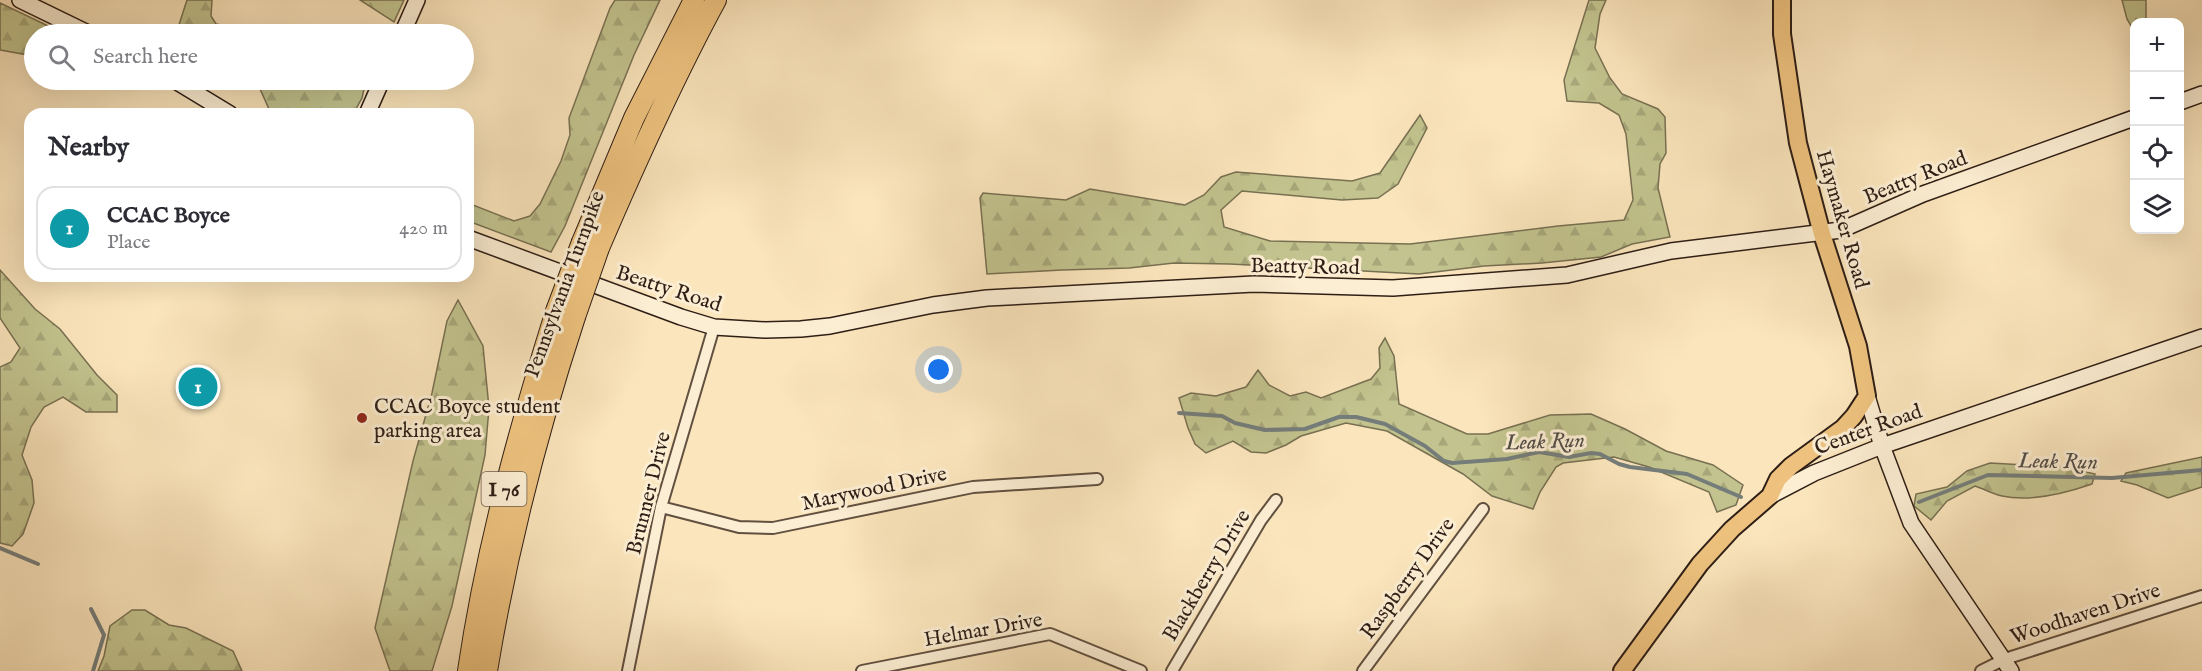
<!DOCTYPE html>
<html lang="en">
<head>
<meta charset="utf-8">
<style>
  body { margin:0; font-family:"IM FELL English",serif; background:#f7f7f7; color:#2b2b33 }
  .controls { position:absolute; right:18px; top:18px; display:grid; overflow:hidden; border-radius:12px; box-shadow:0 6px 24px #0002 }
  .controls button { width:54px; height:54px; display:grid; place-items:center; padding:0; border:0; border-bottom:2px solid #e1e1e2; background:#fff; color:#2b2b33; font:30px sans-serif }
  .you { position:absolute; left:939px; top:370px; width:21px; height:21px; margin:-15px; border:4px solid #fff; border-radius:50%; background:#1a73e8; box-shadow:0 0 0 9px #1a73e833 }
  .badge { display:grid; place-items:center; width:39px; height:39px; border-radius:50%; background:#0b8043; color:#fff; font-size:20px; font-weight:700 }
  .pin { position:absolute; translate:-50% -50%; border:3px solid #fff; box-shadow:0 2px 6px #0006 }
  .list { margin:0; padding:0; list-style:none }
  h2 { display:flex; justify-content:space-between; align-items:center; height:78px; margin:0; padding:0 24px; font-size:26px }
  h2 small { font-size:20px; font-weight:400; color:#7c7c81 }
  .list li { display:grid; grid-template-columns:39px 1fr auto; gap:18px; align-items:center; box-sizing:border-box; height:84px; margin:0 12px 12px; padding:0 12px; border:2px solid #e1e1e2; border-radius:18px }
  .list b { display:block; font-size:22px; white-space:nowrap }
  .list p { margin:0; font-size:20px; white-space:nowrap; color:#7c7c81 }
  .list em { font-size:20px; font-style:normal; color:#7c7c81 }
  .icon { flex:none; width:33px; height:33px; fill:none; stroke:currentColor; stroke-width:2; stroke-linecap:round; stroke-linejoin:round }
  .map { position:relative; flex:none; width:2202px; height:671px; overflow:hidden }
  .search { position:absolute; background:#fff; box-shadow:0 6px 24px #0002; left:24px; top:24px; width:450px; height:66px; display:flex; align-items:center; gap:15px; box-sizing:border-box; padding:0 21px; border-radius:33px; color:#7c7c81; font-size:22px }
  .panel { position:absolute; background:#fff; box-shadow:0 6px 24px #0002; left:24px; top:108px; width:450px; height:174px; border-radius:18px }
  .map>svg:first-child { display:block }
</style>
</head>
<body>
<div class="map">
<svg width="2202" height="671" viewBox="0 0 2202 671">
  <defs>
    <pattern id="forest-firs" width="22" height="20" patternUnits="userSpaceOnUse" patternTransform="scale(1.5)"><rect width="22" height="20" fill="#c2c38e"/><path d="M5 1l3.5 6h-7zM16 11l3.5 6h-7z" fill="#a7a77a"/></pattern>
  </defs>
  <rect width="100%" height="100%" fill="#fbe5bc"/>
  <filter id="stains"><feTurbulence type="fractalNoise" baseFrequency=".00333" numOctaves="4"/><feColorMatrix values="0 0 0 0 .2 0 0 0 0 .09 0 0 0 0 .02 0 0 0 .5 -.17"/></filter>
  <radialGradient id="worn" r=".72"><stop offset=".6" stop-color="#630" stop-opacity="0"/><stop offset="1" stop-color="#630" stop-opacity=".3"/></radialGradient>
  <!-- forest -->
  <path fill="url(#forest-firs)" stroke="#787052" stroke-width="1.5" d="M187,0H212L211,16L216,24L252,31L255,34H176Z
    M360,0H404L394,22Z
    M615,0H660L634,55L565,226L551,252L468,221V203L514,221L530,216L540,204L561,161L570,135L569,118L610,8Z
    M1589,0H1606L1600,14L1595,48L1610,78L1622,94L1658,109L1665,117L1666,153L1660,164L1658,188L1670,237L1632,244L1601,257L1542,263L1484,266L1419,274L1230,264L1174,263L1129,268L1062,270L987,274L980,198L983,193L1066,200L1090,189L1185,205L1204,195L1221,177L1236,172L1352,181L1380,173L1420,115L1427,128L1398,184L1378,198L1342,200L1242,191L1221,210L1224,227L1270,241L1410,244L1558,226L1624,220L1633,200L1626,134L1619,115L1599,103L1567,101L1564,80Z
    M2122,0H2146V22H2134V31L2127,19Z
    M0,3L42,23L63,34H34V56L0,50Z
    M256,80L326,81L327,80H366L362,98L353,114H277L269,109Z
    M0,270L35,309L60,329L97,375L117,395V412H86L63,397L44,407L31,427L22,455L32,480L34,503L23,534L12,546L0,543V367L11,362L20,348L0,318Z
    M458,300L483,346L489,408L485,455L452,606L432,671H390L375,628L413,461L432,393L447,321Z
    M1385,338L1394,356L1399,404L1467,434H1488L1550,415L1591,414L1625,429L1666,451L1713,465L1743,485L1736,505L1717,512L1709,492L1649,467L1614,457L1563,463L1556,467L1540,492L1533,509L1492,496L1463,474L1387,431L1346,423L1301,436L1286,445L1266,453L1251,452L1233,441L1206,453L1195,444L1188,428L1179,398L1191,393L1216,396L1246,387L1258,370L1269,385L1290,396L1306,392L1321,398L1371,379L1380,368L1379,348Z
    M2202,457V487L2168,498L2137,485L2121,481L2126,473Z
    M1990,463L2064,467L2095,474L2092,484C2066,493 2029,502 2002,496C1993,494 1984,489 1975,486L1947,501L1931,520L1914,506L1916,494L1947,487L1967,471Z
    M132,610H145L169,625L186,628L233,651L242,671H98L104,656L110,626Z"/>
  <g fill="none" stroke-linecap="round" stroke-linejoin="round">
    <!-- stream -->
    <path stroke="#757d7a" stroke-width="4" d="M1179,413L1222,416L1235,423L1265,430L1305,429L1339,417H1356L1385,424L1425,446L1444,461L1452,463L1507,459L1539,452L1569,457L1591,453L1600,454L1619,464L1630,467L1687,474L1741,497
      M1919,502L1988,475L2112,478L2202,470
      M0,548L38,564
      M91,609L104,635L93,671"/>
    <!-- street casing -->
    <g stroke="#615040" stroke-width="14">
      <path id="street" d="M661,507L739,527L773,528L973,487L1097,479
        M628,671L661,507L714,327
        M862,671L1050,634L1141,671
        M1172,671L1261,520L1276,500
        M1363,671L1483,509
        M1981,671L2005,659L2202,596"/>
    </g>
    <!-- secondary casing -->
    <g stroke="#2e1e16" stroke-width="18">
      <path id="secondary" d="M20,0L90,34
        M402,34L417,0
        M174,80L230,114
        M2180,102L2202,94
        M367,114L382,80
        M468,238L681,317L714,327L765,330L801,329L830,326L933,305L987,298L1254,284L1393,288L1567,275L1671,251L1841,230L1923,194L2134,118
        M1867,396L1882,446L1911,523L2011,671
        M1770,496L1814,473L1882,446L2202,337"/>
    </g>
    <!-- primary casing -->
    <g stroke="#2e1e16" stroke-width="20">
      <path id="primary" d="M1622,671L1700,564L1732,529L1770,496L1778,479L1791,466L1843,428L1854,416L1867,396L1858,346L1822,234L1798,143L1782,34V0"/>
    </g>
    <!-- highway casing -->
    <g stroke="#2e1e16" stroke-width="22">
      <path id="highway" d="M582,242L634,118L694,0
        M599,248C635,164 672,81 716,0
        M468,671C486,548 519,429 556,311
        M487,671C507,550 537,433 575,317"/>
    </g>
    <!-- street -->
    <use href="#street" stroke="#fceed3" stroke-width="10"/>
    <!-- secondary -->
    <use href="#secondary" stroke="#fceed3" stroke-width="15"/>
    <!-- primary -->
    <use href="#primary" stroke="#eec27e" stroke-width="16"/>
    <!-- highway -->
    <use href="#highway" stroke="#eec27e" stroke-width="20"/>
    <!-- highway-bridge casing -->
    <g stroke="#2e1e16" stroke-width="22" stroke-linecap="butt">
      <path id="highway-bridge" d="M556,311L582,242
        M575,317L599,248"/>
    </g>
    <!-- highway-bridge -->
    <use href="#highway-bridge" stroke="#eec27e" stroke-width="20"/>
  </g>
  <!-- markers -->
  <circle fill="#8f2418" stroke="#fceed3" stroke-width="2" cx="362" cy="418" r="6"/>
  <g text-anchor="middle" stroke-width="6" stroke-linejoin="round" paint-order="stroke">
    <!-- shield labels -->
    <rect fill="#fceed3" stroke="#6c5c4f" stroke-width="1.5" x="481.5" y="472" width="45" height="34" rx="4.5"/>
    <g font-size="20" font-weight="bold" fill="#2e1e16">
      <text x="504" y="496">I 76</text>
    </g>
    <!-- street labels -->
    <g font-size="21" fill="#2e1e16" stroke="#fceed3">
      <text transform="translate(1915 177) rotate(-22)" y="7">Beatty Road</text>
      <text transform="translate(1843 219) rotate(74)" y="7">Haymaker Road</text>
      <text transform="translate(1305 266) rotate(1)" y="7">Beatty Road</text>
      <text transform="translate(564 284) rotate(-70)" y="7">Pennsylvania Turnpike</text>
      <text transform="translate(669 288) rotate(18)" y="7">Beatty Road</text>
      <text transform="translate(1868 429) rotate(-20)" y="7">Center Road</text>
      <text transform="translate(874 488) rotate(-12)" y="7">Marywood Drive</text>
      <text transform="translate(648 493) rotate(-76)" y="7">Brunner Drive</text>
      <text transform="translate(1206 575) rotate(-59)" y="7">Blackberry Drive</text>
      <text transform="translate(1407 578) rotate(-54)" y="7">Raspberry Drive</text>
      <text transform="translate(2085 613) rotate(-18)" y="7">Woodhaven Drive</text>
      <text transform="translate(983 629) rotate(-10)" y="7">Helmar Drive</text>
    </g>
    <!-- poi labels -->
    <g font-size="21" fill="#2e1e16" stroke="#fceed3" text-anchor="start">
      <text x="374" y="413">CCAC Boyce student<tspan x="374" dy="24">parking area</tspan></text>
    </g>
    <!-- water labels -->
    <g font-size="22" font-style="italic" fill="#524d48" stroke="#fceed3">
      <text transform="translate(1545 440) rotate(-2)" y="8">Leak Run</text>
      <text transform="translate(2058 460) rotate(1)" y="8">Leak Run</text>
    </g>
  </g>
  <rect width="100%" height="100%" filter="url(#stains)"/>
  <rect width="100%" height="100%" fill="url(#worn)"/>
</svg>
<div class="controls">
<button>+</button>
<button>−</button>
<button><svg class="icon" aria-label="locate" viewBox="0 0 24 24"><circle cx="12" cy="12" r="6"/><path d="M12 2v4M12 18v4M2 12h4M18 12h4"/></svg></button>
<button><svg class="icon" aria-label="layers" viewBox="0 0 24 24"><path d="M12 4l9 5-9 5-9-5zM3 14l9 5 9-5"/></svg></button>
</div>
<div class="you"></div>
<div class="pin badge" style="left:198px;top:387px;background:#0f9aa8">1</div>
<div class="search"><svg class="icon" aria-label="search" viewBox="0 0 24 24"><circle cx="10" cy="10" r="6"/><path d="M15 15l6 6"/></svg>Search here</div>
<section class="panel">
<h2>Nearby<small></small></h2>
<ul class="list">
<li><span class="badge" style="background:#0f9aa8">1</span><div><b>CCAC Boyce</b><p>Place</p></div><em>420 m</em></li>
</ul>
</section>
</div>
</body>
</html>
